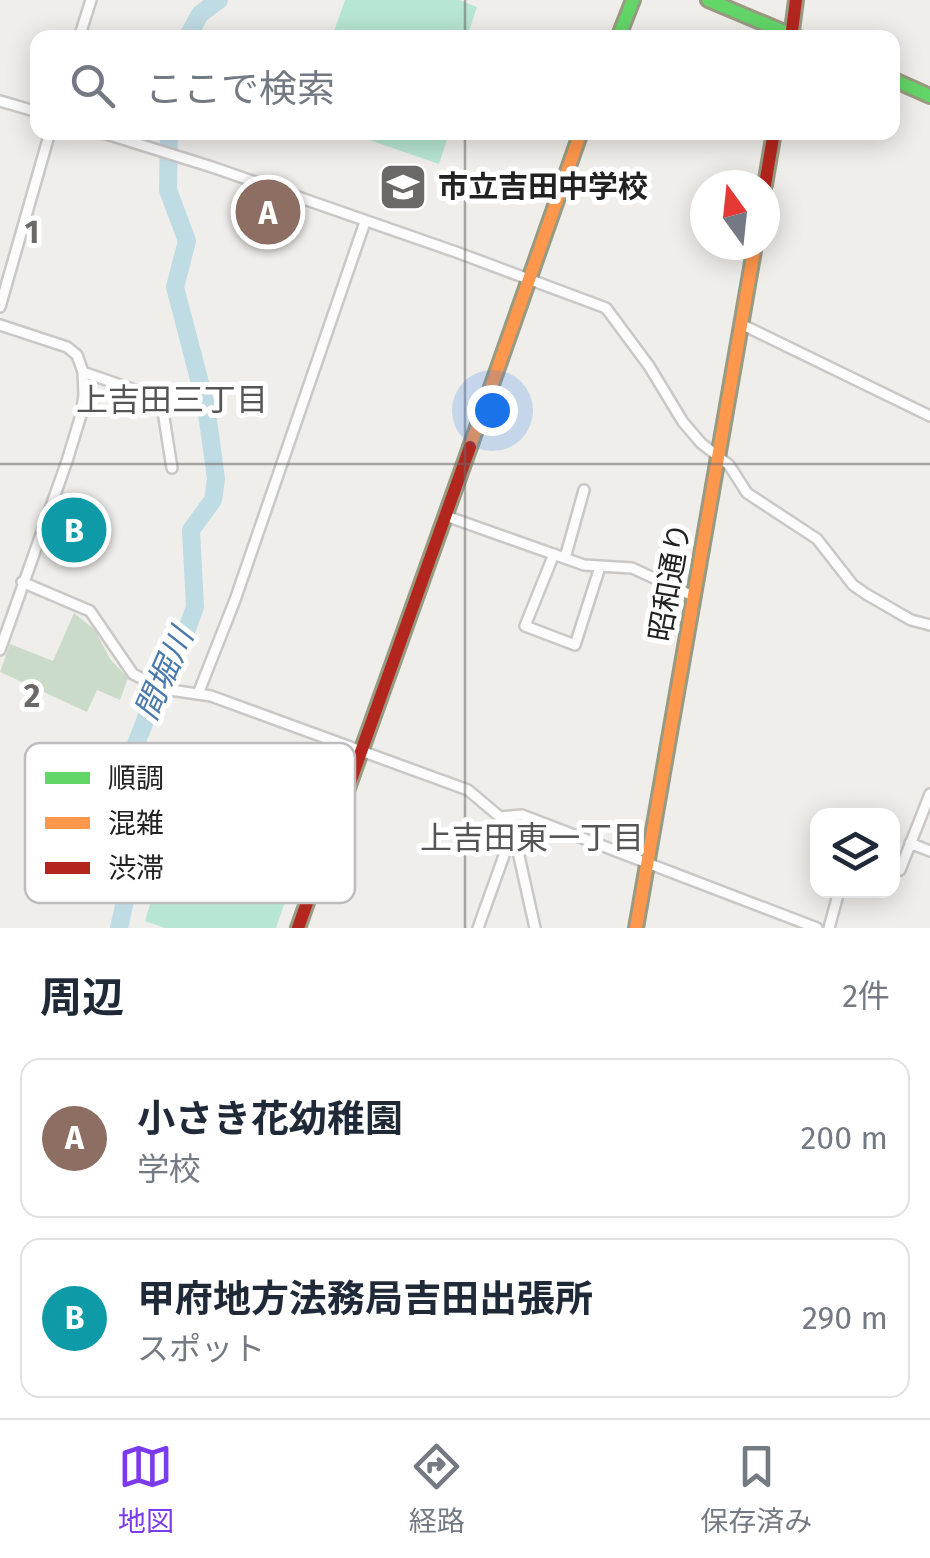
<!DOCTYPE html>
<html lang="ja">
<head>
<meta charset="utf-8">
<style>
  body { margin:0; font-family:"Fira Sans","Noto Sans JP",sans-serif; background:#f2f2f3; color:#1f2937 }
  .controls { position:absolute; right:30px; bottom:30px; display:grid; overflow:hidden; border-radius:20px; box-shadow:0 5px 25px #0003 }
  .controls button { width:90px; height:90px; display:grid; place-items:center; padding:0; border:0; border-bottom:2px solid #e0e1e3; background:#fff; color:#1f2937; font:50px sans-serif }
  .compass { position:absolute; left:690px; top:170px; width:90px; height:90px; border-radius:50%; background:#fff; box-shadow:0 5px 25px #0003; rotate:345deg }
  .you { position:absolute; left:492px; top:410px; width:35px; height:35px; margin:-25px; border:8px solid #fff; border-radius:50%; background:#1a73e8; box-shadow:0 0 0 15px #1a73e833 }
  .badge { display:grid; place-items:center; width:65px; height:65px; border-radius:50%; background:#7c3aed; color:#fff; font-size:32px; font-weight:700 }
  .pin { position:absolute; translate:-50% -50%; border:5px solid #fff; box-shadow:0 2px 10px #0006 }
  .list { margin:0; padding:0; list-style:none }
  h2 { display:flex; justify-content:space-between; align-items:center; height:130px; margin:0; padding:0 40px; font-size:42px }
  h2 small { font-size:32px; font-weight:400; color:#747a83 }
  .list li { display:grid; grid-template-columns:65px 1fr auto; gap:30px; align-items:center; box-sizing:border-box; height:160px; margin:0 20px 20px; padding:0 20px; border:2px solid #e0e1e3; border-radius:20px }
  .list b { display:block; font-size:38px; white-space:nowrap }
  .list p { margin:0; font-size:32px; white-space:nowrap; color:#747a83 }
  .list em { font-size:32px; font-style:normal; color:#747a83 }
  .icon { flex:none; width:55px; height:55px; fill:none; stroke:currentColor; stroke-width:2; stroke-linecap:round; stroke-linejoin:round }
  .map { position:relative; flex:none; width:930px; height:928px; overflow:hidden }
  .search { position:absolute; background:#fff; box-shadow:0 5px 25px #0003; left:30px; right:30px; top:30px; height:110px; display:flex; align-items:center; gap:25px; box-sizing:border-box; padding:0 35px; border-radius:20px; color:#747a83; font-size:38px }
  .sheet { height:490px; background:#fff }
  nav { display:flex; justify-content:space-around; align-items:center; box-sizing:border-box; height:140px; border-top:2px solid #e0e1e3; background:#fff; font-size:28px; color:#747a83 }
  nav a { display:grid; justify-items:center; gap:5px }
  nav .on { color:#7c3aed }
  .map>svg:first-child { display:block }
</style>
</head>
<body>
<div class="map">
<svg width="930" height="928" viewBox="0 0 930 928">
  <rect width="100%" height="100%" fill="#f0eeeb"/>
  <!-- cemetery -->
  <path fill="#cadbca" d="M74,613L95,630L110,659L128,678L120,700L97,690L87,712L0,672L10,644L53,661Z"/>
  <!-- pitch -->
  <path fill="#b7e6d2" d="M345,0H459L477,7L467,37H332Z
    M349,133H449L439,164Z
    M192,780L264,802L262,811L311,825L276,928H165L145,921L188,781Z"/>
  <g fill="none" stroke-linecap="round" stroke-linejoin="round">
    <!-- river -->
    <path stroke="#bfdbe3" stroke-width="18" d="M187,38L200,14L219,0
      M119,928L127,892L116,795L145,721L159,673L172,645L187,629L195,607L191,530L213,500L216,479L206,406L175,287L187,241L168,190L169,132"/>
    <!-- street casing -->
    <g stroke="#c9c8c7" stroke-width="14">
      <path id="street" d="M79,38L91,0
        M0,101L38,112
        M100,132L212,167L456,252L606,308L649,366L683,422L701,443L729,465L747,493L817,539L853,585L866,594L911,620L930,625
        M0,307L50,132
        M741,324L930,416
        M0,325L67,347L77,355L83,372L84,395L81,415L67,461L0,650
        M83,372L161,399L172,468
        M446,516L584,565L632,568L693,596
        M554,554L525,626L575,645L600,567
        M565,558L584,490
        M22,582L90,611L133,674L163,689L211,696L468,790L500,817L517,847L535,928
        M198,694L235,600L365,222
        M500,817L522,815L817,928
        M910,843L930,851
        M892,867L900,870L930,794
        M478,928L511,836
        M829,928L839,891"/>
    </g>
    <!-- fast casing -->
    <g stroke="#999a82" stroke-width="18">
      <path id="fast" d="M708,0L799,38
        M618,38L633,0
        M892,79L930,96"/>
    </g>
    <!-- slow casing -->
    <g stroke="#999a82" stroke-width="18">
      <path id="slow" d="M470,447L581,132
        M636,928L755,245"/>
    </g>
    <!-- jam casing -->
    <g stroke="#999a82" stroke-width="18">
      <path id="jam" d="M791,38L796,0
        M765,185L774,132
        M298,928L470,447"/>
    </g>
    <!-- street -->
    <use href="#street" stroke="#fdfcfc" stroke-width="9"/>
    <!-- fast -->
    <use href="#fast" stroke="#63d668" stroke-width="12"/>
    <!-- slow -->
    <use href="#slow" stroke="#ff974d" stroke-width="12"/>
    <!-- jam -->
    <use href="#jam" stroke="#b3261e" stroke-width="12"/>
  </g>
  <!-- grid -->
  <path fill="none" stroke="#6a6968" stroke-width="2.5" stroke-opacity="0.55" d="M465,0V38M465,132V928M0,464H930"/>
  <!-- icons -->
  <defs>
    <g id="school-square" transform="scale(2.5)"><rect x="-9" y="-9" width="18" height="18" rx="4" fill="#6a6968" stroke="#fff"/><path d="M0-5L7-2L0 1L-7-2ZM-4 1L0 2.5L4 1V4Q0 6-4 4Z" fill="#fff"/></g>
  </defs>
  <g fill-rule="evenodd">
    <use href="#school-square" x="403" y="187"/>
  </g>
  <g text-anchor="middle" stroke-width="10" stroke-linejoin="round" paint-order="stroke">
    <!-- poi labels -->
    <g font-size="30" font-weight="bold" fill="#222" stroke="#fff" text-anchor="start">
      <text x="438" y="197">市立吉田中学校</text>
    </g>
    <!-- street labels -->
    <g font-size="30" fill="#222" stroke="#fff">
      <text transform="translate(670 582) rotate(-80)" y="10">昭和通り</text>
    </g>
    <!-- neighbourhood labels -->
    <g font-size="32" fill="#555" stroke="#fff">
      <text x="172" y="411">上吉田三丁目</text>
      <text x="532" y="849">上吉田東一丁目</text>
    </g>
    <!-- water labels -->
    <g font-size="32" font-style="italic" fill="#4a7aab" stroke="#fff">
      <text transform="translate(164 674) rotate(-66)" y="11">間堀川</text>
    </g>
  </g>
  <!-- legend -->
  <rect x="25" y="743" width="330" height="160" rx="15" fill="#fff" stroke="#bdbdbd" stroke-width="2.5"/>
  <rect x="45" y="772" width="45" height="12" fill="#63d668"/>
  <rect x="45" y="817" width="45" height="12" fill="#ff974d"/>
  <rect x="45" y="862" width="45" height="12" fill="#b3261e"/>
  <g font-size="28" fill="#222">
    <text x="108" y="788">順調</text>
    <text x="108" y="833">混雑</text>
    <text x="108" y="878">渋滞</text>
  </g>
  <g font-size="32" text-anchor="middle" font-weight="bold" fill="#6a6968" stroke="#fff" stroke-width="10" stroke-linejoin="round" paint-order="stroke">
    <text x="32" y="243">1</text>
    <text x="32" y="707">2</text>
  </g>
</svg>
<div class="controls">
<button><svg class="icon" aria-label="layers" viewBox="0 0 24 24"><path d="M12 4l9 5-9 5-9-5zM3 14l9 5 9-5"/></svg></button>
</div>
<svg class="compass" viewBox="-18 -18 36 36"><path d="M0-13l5 13h-10z" fill="#e53935"/><path d="M0 13l5-13h-10z" fill="#747a83"/></svg>
<div class="you"></div>
<div class="pin badge" style="left:268px;top:212px;background:#8d6e63">A</div>
<div class="pin badge" style="left:74px;top:530px;background:#0f9aa8">B</div>
<div class="search"><svg class="icon" aria-label="search" viewBox="0 0 24 24"><circle cx="10" cy="10" r="6"/><path d="M15 15l6 6"/></svg>ここで検索</div>
</div>
<section class="sheet">
<h2>周辺<small>2件</small></h2>
<ul class="list">
<li><span class="badge" style="background:#8d6e63">A</span><div><b>小さき花幼稚園</b><p>学校</p></div><em>200 m</em></li>
<li><span class="badge" style="background:#0f9aa8">B</span><div><b>甲府地方法務局吉田出張所</b><p>スポット</p></div><em>290 m</em></li>
</ul>
</section>
<nav>
<a class="on"><svg class="icon" aria-label="map" viewBox="0 0 24 24"><path d="M3 6l6-2 6 2 6-2v14l-6 2-6-2-6 2zM9 4v14M15 6v14"/></svg>地図</a>
<a><svg class="icon" aria-label="directions" viewBox="0 0 24 24"><path d="M12 3l9 9-9 9-9-9zM9 14v-3h6M13 9l2 2-2 2"/></svg>経路</a>
<a><svg class="icon" aria-label="saved" viewBox="0 0 24 24"><path d="M7 4h10v16l-5-4-5 4z"/></svg>保存済み</a>
</nav>
</body>
</html>
